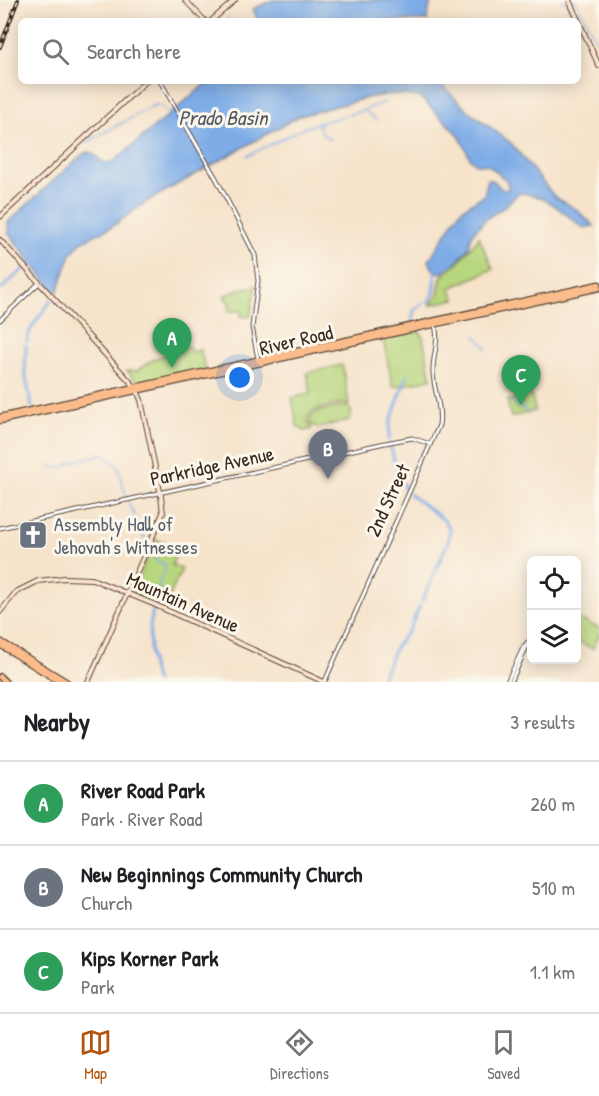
<!DOCTYPE html>
<html lang="en">
<head>
<meta charset="utf-8">
<style>
  body { margin:0; font-family:"Patrick Hand",sans-serif; background:#f6f6f6; color:#202124 }
  .controls { position:absolute; right:18px; bottom:18px; display:grid; overflow:hidden; border-radius:9px; box-shadow:0 3px 15px #0003 }
  .controls button { width:54px; height:54px; display:grid; place-items:center; padding:0; border:0; border-bottom:2px solid #e0e0e0; background:#fff; color:#202124; font:30px sans-serif }
  .you { position:absolute; left:240px; top:378px; width:21px; height:21px; margin:-15px; border:4px solid #fff; border-radius:50%; background:#1a73e8; box-shadow:0 0 0 9px #1a73e833 }
  .badge { display:grid; place-items:center; width:39px; height:39px; border-radius:50%; background:#b45309; color:#fff; font-size:20px; font-weight:700 }
  .pin { position:absolute; translate:-50% -50px; filter:drop-shadow(0 2px 3px #0008) }
  .pin::after { content:''; position:absolute; top:32px; width:21px; height:18px; background:inherit; clip-path:polygon(0 0,100% 0,50% 100%) }
  .list { margin:0; padding:0; list-style:none }
  h2 { display:flex; justify-content:space-between; align-items:center; height:78px; margin:0; padding:0 24px; font-size:26px }
  h2 small { font-size:20px; font-weight:400; color:#757577 }
  .list li { display:grid; grid-template-columns:39px 1fr auto; gap:18px; align-items:center; box-sizing:border-box; height:84px; padding:0 24px; border-top:2px solid #e0e0e0 }
  .list b { display:block; font-size:22px; white-space:nowrap }
  .list p { margin:0; font-size:20px; white-space:nowrap; color:#757577 }
  .list em { font-size:20px; font-style:normal; color:#757577 }
  .icon { flex:none; width:33px; height:33px; fill:none; stroke:currentColor; stroke-width:2; stroke-linecap:round; stroke-linejoin:round }
  .map { position:relative; flex:none; width:599px; height:682px; overflow:hidden }
  .search { position:absolute; background:#fff; box-shadow:0 3px 15px #0003; left:18px; right:18px; top:18px; height:66px; display:flex; align-items:center; gap:15px; box-sizing:border-box; padding:0 21px; border-radius:9px; color:#757577; font-size:22px }
  .sheet { height:330px; background:#fff }
  nav { display:flex; justify-content:space-around; align-items:center; box-sizing:border-box; height:84px; border-top:2px solid #e0e0e0; background:#fff; font-size:16px; color:#757577 }
  nav a { display:grid; justify-items:center; gap:3px }
  nav .on { color:#b45309 }
  .map>svg:first-child { display:block }
</style>
</head>
<body>
<div class="map">
<svg width="599" height="682" viewBox="0 0 599 682">
  <rect width="100%" height="100%" fill="#fbf7ec"/>
  <filter id="ink" filterUnits="userSpaceOnUse"><feTurbulence type="fractalNoise" baseFrequency=".0167" numOctaves="2"/><feDisplacementMap in="SourceGraphic" scale="12" xChannelSelector="R" yChannelSelector="G"/><feConvolveMatrix kernelMatrix="1 2 1 2 8 2 1 2 1" color-interpolation-filters="sRGB"/></filter>
  <filter id="wash" filterUnits="userSpaceOnUse"><feTurbulence type="fractalNoise" baseFrequency=".008" numOctaves="4" result="noise"/><feDisplacementMap in="SourceGraphic" scale="24" xChannelSelector="R" yChannelSelector="G"/><feGaussianBlur stdDeviation="1.35" result="paint"/><feColorMatrix in="noise" values="0 0 0 0 0 0 0 0 0 0 0 0 0 0 0 0 0 1.4 0 .05"/><feComposite in="paint" operator="in"/></filter>
  <g filter="url(#wash)">
    <rect width="100%" height="100%" fill="#f6e3ca"/>
    <!-- green -->
    <path fill="#b8d67d" stroke="#7a804e" stroke-width="1.5" d="M479,237L493,269L450,288L455,299L430,305L438,295L441,277L459,262Z
      M256,286L250,317L241,316V311H230L228,309L230,304L224,296L240,289Z
      M419,331L423,337L431,379L393,387L383,339Z
      M189,347L192,352H195L200,349L206,371L139,384L127,371H136L154,359Z
      M341,365L343,368L349,405L343,403L312,411L307,420L312,429L304,431L297,426L292,398L311,393L307,373Z
      M529,393L533,399L535,411L511,417L507,401Z
      M343,406C351,406 354,414 349,420L318,428L311,424L310,419L314,413Z
      M155,539L178,549L172,565L182,569L164,608L132,593Z
      M577,618L599,628V635L593,649L577,641Z"/>
    <!-- water -->
    <path fill="#7dace7" stroke="#5c6b82" stroke-width="1.5" d="M273,0H431L427,21H258L253,9Z
      M209,81H438L465,108L511,143L554,196L577,210L594,226L583,228C562,211 547,195 519,193L503,208L487,218L472,234L469,247L459,260L442,273C434,272 431,268 429,260L461,210L484,195L488,179L494,181L503,190H508L507,181L488,165L476,164L470,158L459,135L420,97L394,94L370,97L299,116L148,201L111,227L81,242L71,254L57,293L52,289L9,234L8,222L84,153L91,152L104,163L113,162Z"/>
    <g fill="none" stroke-linecap="round" stroke-linejoin="round">
      <!-- stream -->
      <path stroke="#7dace7" stroke-width="1.5" d="M562,0L563,2
        M566,0L575,21
        M575,0L596,40
        M228,17V21
        M364,110L385,102
        M317,121L323,135L331,140
        M85,143L155,105L162,106L172,117
        M247,156L306,127L364,110L376,120
        M476,336L487,349
        M510,401L528,412
        M50,465L54,468H61L72,462L102,454L118,466L126,497
        M128,501L146,542
        M151,552L155,560L165,565V571L160,580L156,603"/>
      <!-- canal -->
      <path stroke="#7dace7" stroke-width="3" d="M0,290L35,259
        M428,302C439,292 433,280 436,267
        M412,324L414,311L422,304
        M27,341C30,325 43,314 51,300
        M26,345L25,373L32,407
        M389,440L390,423L407,376
        M390,445L397,470
        M398,476L406,490
        M409,494L444,520L450,530L448,542L422,601
        M154,608C147,627 149,663 156,682
        M380,682L395,648L409,630L420,606"/>
    </g>
  </g>
  <g filter="url(#ink)">
    <g fill="none" stroke-linecap="round" stroke-linejoin="round">
      <!-- tertiary casing -->
      <g stroke="#574638" stroke-width="5">
        <path id="tertiary" d="M160,81L217,180L255,255L258,281L252,327L258,359
          M0,320L39,283
          M0,528L385,443L412,438L430,444
          M325,681L439,425C442,407 434,391 433,373C432,356 440,343 435,325
          M507,682L524,646L528,642
          M511,682L528,644"/>
      </g>
      <!-- secondary casing -->
      <g stroke="#574638" stroke-width="6">
        <path id="secondary" d="M185,0L205,21
          M569,0L599,66
          M211,21L235,0
          M0,217L146,81
          M0,240L136,388L141,400L161,496L163,513L88,682
          M0,612L16,592L38,581L64,578L92,579L153,604L324,682"/>
      </g>
      <!-- primary casing -->
      <g stroke="#574638" stroke-width="7">
        <path id="primary" d="M0,417L599,284
          M0,421L599,288
          M0,641L67,682
          M0,645L60,682"/>
      </g>
      <!-- motorway casing -->
      <g stroke="#574638" stroke-width="8">
        <path id="motorway" d="M0,677L5,682"/>
      </g>
      <!-- tertiary -->
      <use href="#tertiary" stroke="#fff" stroke-width="3"/>
      <!-- secondary -->
      <use href="#secondary" stroke="#fde4d1" stroke-width="4"/>
      <!-- primary -->
      <use href="#primary" stroke="#fabc8b" stroke-width="4.5"/>
      <!-- motorway -->
      <use href="#motorway" stroke="#fabc8b" stroke-width="5"/>
      <!-- rail casing -->
      <g stroke="#3b2a1e" stroke-width="4">
        <path id="rail" d="M0,47L18,0"/>
      </g>
      <!-- rail -->
      <use href="#rail" stroke="#fbf7ec" stroke-width="1.5" stroke-dasharray="4.5" stroke-linecap="butt"/>
    </g>
  </g>
  <!-- icons -->
  <defs>
    <g id="church-square" transform="scale(1.5)"><rect x="-9" y="-9" width="18" height="18" rx="4" fill="#6b7280" stroke="#fbf7ec"/><path d="M-1.2-6h2.4v3.5h3.3v2.4h-3.3V6h-2.4V-.1h-3.3v-2.4h3.3Z" fill="#fff"/></g>
  </defs>
  <g fill-rule="evenodd">
    <use href="#church-square" x="33" y="535"/>
  </g>
  <g text-anchor="middle" stroke-width="6" stroke-linejoin="round" paint-order="stroke">
    <!-- street labels -->
    <g font-size="20" fill="#3b2a1e" stroke="#fbf7ec">
      <text transform="translate(296 340) rotate(-13)" y="7">River Road</text>
      <text transform="translate(212 466) rotate(-12)" y="7">Parkridge Avenue</text>
      <text transform="translate(388 500) rotate(-65)" y="7">2nd Street</text>
      <text transform="translate(183 602) rotate(24)" y="7">Mountain Avenue</text>
    </g>
    <!-- worship labels -->
    <g font-size="20" fill="#5b616d" stroke="#fbf7ec" text-anchor="start">
      <text x="54" y="531">Assembly Hall of<tspan x="54" dy="23">Jehovah's Witnesses</tspan></text>
    </g>
    <!-- water labels -->
    <g font-size="21" font-style="italic" fill="#525864" stroke="#fbf7ec">
      <text x="223" y="125">Prado Basin</text>
    </g>
  </g>
</svg>
<div class="controls">
<button><svg class="icon" aria-label="locate" viewBox="0 0 24 24"><circle cx="12" cy="12" r="6"/><path d="M12 2v4M12 18v4M2 12h4M18 12h4"/></svg></button>
<button><svg class="icon" aria-label="layers" viewBox="0 0 24 24"><path d="M12 4l9 5-9 5-9-5zM3 14l9 5 9-5"/></svg></button>
</div>
<div class="you"></div>
<div class="pin badge" style="left:172px;top:368px;background:#2e9e5b">A</div>
<div class="pin badge" style="left:328px;top:479px;background:#6b7280">B</div>
<div class="pin badge" style="left:521px;top:405px;background:#2e9e5b">C</div>
<div class="search"><svg class="icon" aria-label="search" viewBox="0 0 24 24"><circle cx="10" cy="10" r="6"/><path d="M15 15l6 6"/></svg>Search here</div>
</div>
<section class="sheet">
<h2>Nearby<small>3 results</small></h2>
<ul class="list">
<li><span class="badge" style="background:#2e9e5b">A</span><div><b>River Road Park</b><p>Park · River Road</p></div><em>260 m</em></li>
<li><span class="badge" style="background:#6b7280">B</span><div><b>New Beginnings Community Church</b><p>Church</p></div><em>510 m</em></li>
<li><span class="badge" style="background:#2e9e5b">C</span><div><b>Kips Korner Park</b><p>Park</p></div><em>1.1 km</em></li>
</ul>
</section>
<nav>
<a class="on"><svg class="icon" aria-label="map" viewBox="0 0 24 24"><path d="M3 6l6-2 6 2 6-2v14l-6 2-6-2-6 2zM9 4v14M15 6v14"/></svg>Map</a>
<a><svg class="icon" aria-label="directions" viewBox="0 0 24 24"><path d="M12 3l9 9-9 9-9-9zM9 14v-3h6M13 9l2 2-2 2"/></svg>Directions</a>
<a><svg class="icon" aria-label="saved" viewBox="0 0 24 24"><path d="M7 4h10v16l-5-4-5 4z"/></svg>Saved</a>
</nav>
</body>
</html>
